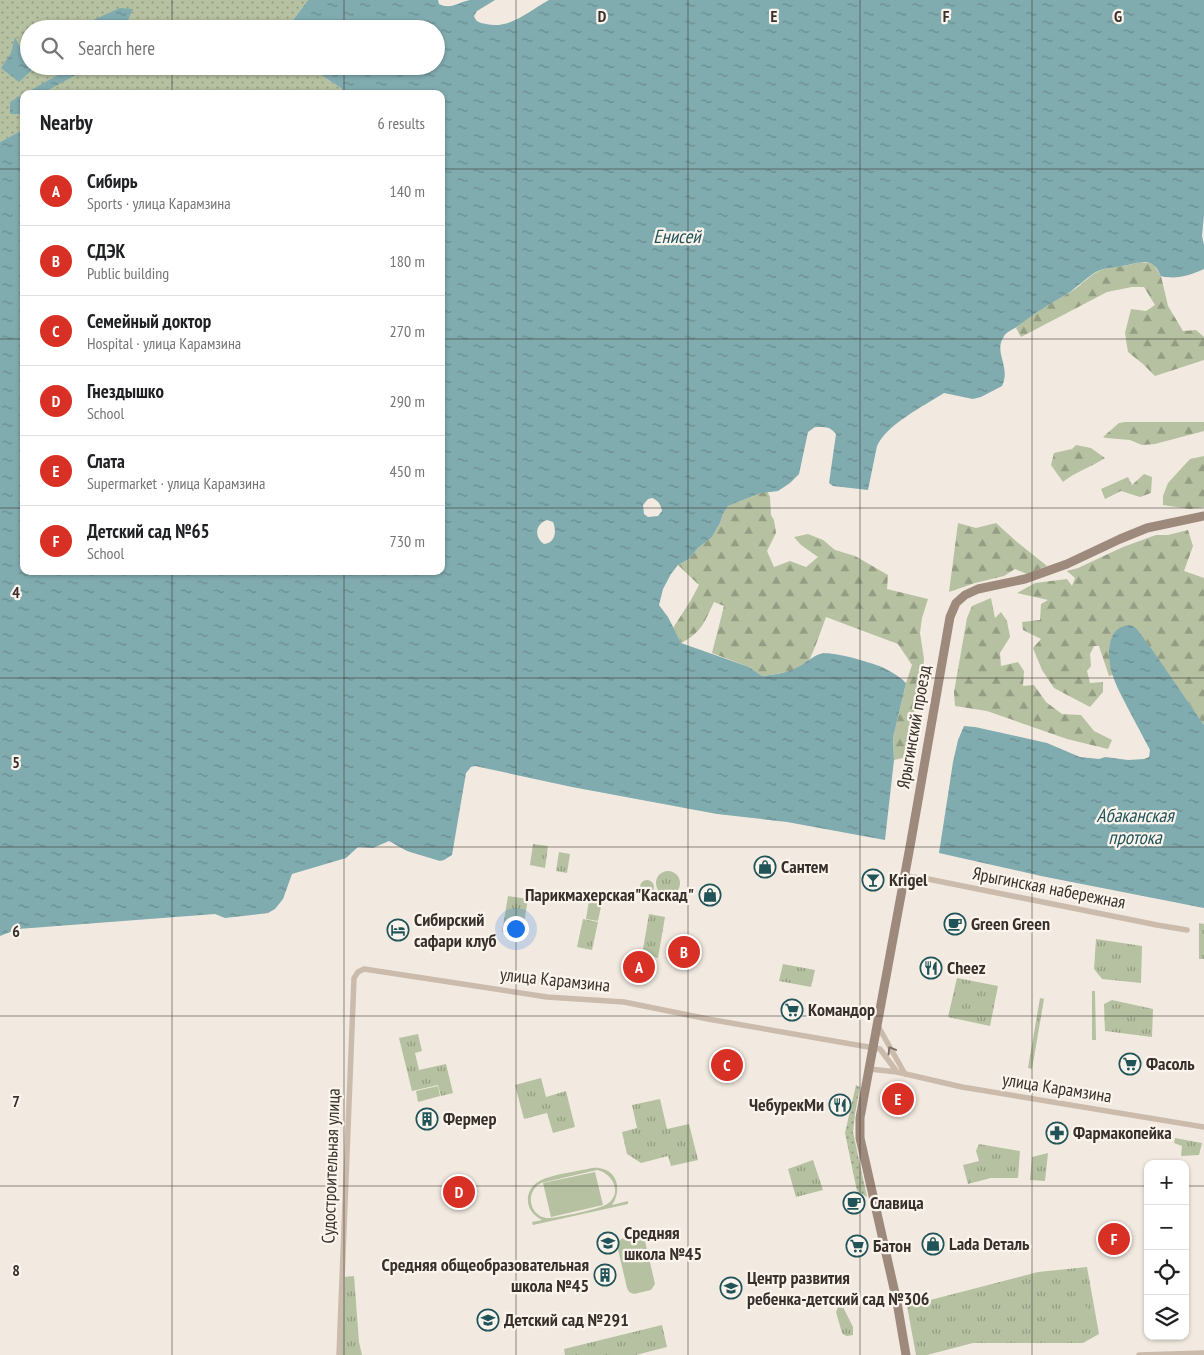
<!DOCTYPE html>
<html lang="en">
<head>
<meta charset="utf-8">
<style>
  body { margin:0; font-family:"PT Sans Narrow",sans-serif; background:#f6f6f6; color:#202124 }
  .controls { position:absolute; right:15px; bottom:15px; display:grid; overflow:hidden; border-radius:10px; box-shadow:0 1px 4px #0004 }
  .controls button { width:45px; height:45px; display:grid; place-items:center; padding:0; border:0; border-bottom:1px solid #e0e0e0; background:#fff; color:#202124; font:25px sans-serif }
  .you { position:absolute; left:515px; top:928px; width:18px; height:18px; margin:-12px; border:4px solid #fff; border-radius:50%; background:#1a73e8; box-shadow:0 0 0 8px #1a73e833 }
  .badge { display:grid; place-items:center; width:32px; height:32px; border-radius:50%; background:#d93025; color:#fff; font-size:16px; font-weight:700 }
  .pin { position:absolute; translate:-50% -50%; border:2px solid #fff; box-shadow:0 1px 5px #0006 }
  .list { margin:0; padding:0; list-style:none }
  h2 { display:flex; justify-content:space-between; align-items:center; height:65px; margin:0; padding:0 20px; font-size:21px }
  h2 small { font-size:16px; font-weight:400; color:#757577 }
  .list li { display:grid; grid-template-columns:32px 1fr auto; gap:15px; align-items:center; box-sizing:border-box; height:70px; padding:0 20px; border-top:1px solid #e0e0e0 }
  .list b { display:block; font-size:19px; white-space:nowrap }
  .list p { margin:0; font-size:16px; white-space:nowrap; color:#757577 }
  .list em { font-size:16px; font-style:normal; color:#757577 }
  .icon { flex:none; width:28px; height:28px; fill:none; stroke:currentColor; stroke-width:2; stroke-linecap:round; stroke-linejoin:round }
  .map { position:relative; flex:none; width:1204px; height:1355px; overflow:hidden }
  .search { position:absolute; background:#fff; box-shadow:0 1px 4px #0004; left:20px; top:20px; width:425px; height:55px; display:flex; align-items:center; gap:12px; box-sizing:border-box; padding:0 18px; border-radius:28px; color:#757577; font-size:19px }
  .panel { position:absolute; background:#fff; box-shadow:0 1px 4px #0004; left:20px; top:90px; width:425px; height:485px; border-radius:10px }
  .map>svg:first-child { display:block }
</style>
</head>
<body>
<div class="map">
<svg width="1204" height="1355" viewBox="0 0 1204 1355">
  <defs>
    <pattern id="grass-dots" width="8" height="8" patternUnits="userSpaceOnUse" patternTransform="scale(1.25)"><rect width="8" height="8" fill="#b5c1a0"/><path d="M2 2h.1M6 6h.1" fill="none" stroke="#949d83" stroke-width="1.8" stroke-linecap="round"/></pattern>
    <pattern id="forest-firs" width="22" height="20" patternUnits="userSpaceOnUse" patternTransform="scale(1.25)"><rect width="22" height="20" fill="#b5c1a0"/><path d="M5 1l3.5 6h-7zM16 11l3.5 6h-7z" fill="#949d83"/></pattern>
    <pattern id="park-tufts" width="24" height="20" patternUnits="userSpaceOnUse" patternTransform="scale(1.25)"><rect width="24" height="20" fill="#b5c1a0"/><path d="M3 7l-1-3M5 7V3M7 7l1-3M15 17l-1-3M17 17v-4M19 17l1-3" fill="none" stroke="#949d83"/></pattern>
    <pattern id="water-ripples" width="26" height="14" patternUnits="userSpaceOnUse" patternTransform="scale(1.25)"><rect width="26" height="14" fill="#80abaf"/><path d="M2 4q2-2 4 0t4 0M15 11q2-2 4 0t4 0" fill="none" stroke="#6a8c8f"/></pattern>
  </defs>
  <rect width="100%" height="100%" fill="#f2eae0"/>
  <!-- grass -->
  <path fill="url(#grass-dots)" d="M0,0H308L290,24L289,29H29V66H307L341,88L344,94H24V129L0,142Z
    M856,1085L860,1087L855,1114L853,1132L867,1197L857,1191L845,1133Z"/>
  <!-- forest -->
  <path fill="url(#forest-firs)" d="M1139,262L1150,263L1154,265L1161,276L1168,306L1183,331L1196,330L1204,337V360L1155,376L1143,364L1128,352L1125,333L1131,309L1146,311L1155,305L1144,287H1132L1107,292L1021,337L1016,328C1032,312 1053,303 1072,291C1083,284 1091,273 1104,269C1110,267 1117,267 1123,266C1128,265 1134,264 1139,262Z
    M1125,422H1204V431L1155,444L1142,445L1130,440L1106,438L1103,437L1119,423Z
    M1076,445L1091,448L1105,458C1091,467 1075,472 1063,482L1051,465L1054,453L1072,449Z
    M1204,456V507L1190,509L1163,505V496L1168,483L1178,472L1190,459Z
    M1144,474L1152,477L1151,493L1140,497L1121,491L1105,499L1101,489L1128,477L1132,485Z
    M767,491L770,497L771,515L774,520L776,533L767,551L774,567L790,561L806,567L818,557L801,545L794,537L808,534L823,540L835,550L855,556L888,575L887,589L928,599L922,618L920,633L924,659L922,678L903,758L894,760L893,738L906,683L912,665L898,644L826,617C823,625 812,657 808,662C796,672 777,674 762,676L749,667L712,653L724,606L714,602C704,623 702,632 681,643L673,628L691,600L699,585L678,565L689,559L698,548L712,537L720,523L723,514L728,506L761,493Z
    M958,523L976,528L996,523L1017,542L1047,566L1027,574L1015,569L1004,576L975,583L949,592Z
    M1188,530L1193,546L1184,571L1204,578V725L1137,629L1109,660L1113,675L1109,676L1099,646H1094L1090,654L1091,666L1087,671L1090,683L1103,682V692L1090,707L1054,688L1042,670L1033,648L1041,639L1023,630L1022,622L1040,620L1041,604L1048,600L1017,593L1035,583L1067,579L1072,586L1075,578L1067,571L1078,568L1123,547L1156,535H1168Z
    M991,598L995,618L1001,612L1007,621L1010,637L1000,653L1001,666L1018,662L1024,671L1023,686L1034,685L1046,702L1062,714L1081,715L1094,731L1112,740L1108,749L1067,739L987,711L955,706L954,692L967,618L972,606Z"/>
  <!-- park -->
  <path fill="url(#park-tufts)" d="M533,844L548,846L545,868L530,865Z
    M559,852L570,854L567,873L556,871Z
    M656 883a12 12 0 1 1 24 0a12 12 0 1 1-24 0Z
    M640 887a7 7 0 1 1 14 0a7 7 0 1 1-14 0Z
    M508,896L528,899L522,935L502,932Z
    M649,914L665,917L658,958L642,955Z
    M583,919L598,922L592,950L577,947Z
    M1199,923L1204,924V959H1199Z
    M1096,939L1142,946L1141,983L1102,979L1094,969Z
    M783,964L815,970L811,987L779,981Z
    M957,978L998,986L990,1026L948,1017Z
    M1092,991H1095L1096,1040H1092Z
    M1040,998L1044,999L1032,1069L1028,1068Z
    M1112,1000L1153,1009L1152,1037L1105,1031L1104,1004Z
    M418,1034L422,1051L415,1053L419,1070L446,1064L453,1093L441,1096L438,1085L412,1091L399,1038Z
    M541,1078L546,1097L566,1091L575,1127L553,1133L547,1113L524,1119L515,1085Z
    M660,1099L667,1129L689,1124L698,1160L671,1166L668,1156L641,1163L627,1154L622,1132L637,1128L632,1105Z
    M1175,1138L1202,1143L1199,1155L1181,1156L1182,1146L1174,1143Z
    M979,1144L1020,1151L1018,1178H991L968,1184L963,1165L979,1161L976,1151Z
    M1048,1153L1045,1181L1030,1180L1032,1157Z
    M813,1160L823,1190L796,1197L788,1169Z
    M1087,1267L1099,1334L1083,1343H973L927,1355H916L907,1306L1038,1272Z
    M354,1276L359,1342L362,1355H341L344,1277Z
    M838,1307L843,1308L844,1309L853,1327V1335C848,1336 846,1337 842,1333L836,1312Z
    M662,1325L667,1347L636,1355H565L564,1349Z"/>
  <!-- garden -->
  <path fill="#b5c1a0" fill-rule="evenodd" d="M590,894L603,897L598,921L586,919Z
    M438,1086L440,1096L418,1102L416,1091Z
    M592,1168C615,1166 624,1187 612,1205L628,1201V1204L533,1225L532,1222L542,1220C535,1216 529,1211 528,1202C527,1194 531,1186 538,1182C548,1175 579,1171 592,1168ZM597,1170C613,1173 623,1194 607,1204C601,1209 553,1219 546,1218C538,1217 532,1210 531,1202C530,1194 534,1187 541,1183Z
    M595,1172L603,1205L551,1217L543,1183Z
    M638,1235L643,1237L645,1241L655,1284L651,1290L634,1294L629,1292L627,1288L617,1245L621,1239Z
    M1084,1303L1092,1315L1080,1322L1072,1310Z"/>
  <!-- water -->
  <path fill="url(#water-ripples)" fill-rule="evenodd" d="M308,0H438L439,4C451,10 459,2 470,0C478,0 487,0 495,0L477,11L474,16C476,22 480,23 486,24C510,30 530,10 549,0H1204V215L1202,236L1204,245V269C1190,275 1177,280 1161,276C1159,272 1156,266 1152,264C1143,259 1132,265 1122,266C1113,268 1105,267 1096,272C1084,279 1075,290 1062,297C1046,306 1032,315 1018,326C1013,330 1006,331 1003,338C994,353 1011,367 1002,386L981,397L973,399L944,393C924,406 887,424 877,446L868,490L833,486L829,483L836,434C830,426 824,427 815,427L808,432L799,474L790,483L778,491L761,493L728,506L723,514L720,523L712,537L698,548L689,559L678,565L671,574L663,589L659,605L668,617L681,643L749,667L762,676C774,675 786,673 796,668C804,665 811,657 820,654C830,650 873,663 884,668C892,672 900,677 906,683L893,738L894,760L885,840L787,822L717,814L572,787L475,766L471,767L466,773L452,855L444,860L440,861L407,851L389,841L373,848L358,847L346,858L292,874L283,899L275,909L268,913L225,918L215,914L18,929L0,936V142L24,129V571H441V94H344L341,88L307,66H436V29H289L290,24ZM652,498C658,500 661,505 662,511L658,516L648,517L644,514L643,505L648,499ZM547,520L553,522C557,532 555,543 544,544C534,537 535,524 547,520Z
    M120,8L133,9L127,22L141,23V29H73Z
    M15,37L22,51L29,49V66H39L33,69L19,82L1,68L11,53Z
    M65,66H92L41,94H24L65,71Z
    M24,94V114H10V102Z
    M1131,625L1137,629L1153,651L1204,725V908L1041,876L939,853L953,762L958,740L964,726L975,727L1047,743L1080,757L1099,759L1105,757L1128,760L1144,759L1149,757L1150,750C1144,739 1138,727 1132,716C1120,692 1103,667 1111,640C1114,629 1121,626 1131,625Z"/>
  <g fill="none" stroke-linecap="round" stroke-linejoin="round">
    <!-- minor -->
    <path stroke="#cbbbac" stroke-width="5.5" d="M904,876L928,879L1157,925L1187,930
      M878,1026L905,1074
      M870,1069L897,1072L962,1087L1204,1127
      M339,1355L354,978L358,972L364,969L547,997L624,1002L708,1019L880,1049L897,1072
      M1139,1355L1204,1353"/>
    <!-- secondary -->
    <path stroke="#9e8a7d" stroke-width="9" d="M906,1355L897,1302L860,1138V1118L911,841L950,617L956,603L965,595L978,589L1025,579L1067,564L1120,539L1147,528L1204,516"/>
  </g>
  <!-- one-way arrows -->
  <defs><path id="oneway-chevron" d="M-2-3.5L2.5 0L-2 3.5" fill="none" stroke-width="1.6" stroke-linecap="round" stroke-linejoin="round" transform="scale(1.25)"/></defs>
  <use stroke="#7b6f65" href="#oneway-chevron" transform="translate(891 1050) rotate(-121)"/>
  <!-- grid -->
  <path fill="none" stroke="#39302b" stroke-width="1" stroke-opacity="0.55" d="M172,0V29M344,0V29M516,0V1355M688,0V1355M860,0V1355M1032,0V1355M172,66V94M344,66V94M0,169H24M441,169H1204M0,339H24M441,339H1204M0,508H24M441,508H1204M172,571V1355M344,571V1355M0,678H1204M0,847H1204M0,1016H1204M0,1186H1148M1185,1186H1204"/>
  <!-- icons -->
  <defs>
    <g id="shop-ring" transform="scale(1.125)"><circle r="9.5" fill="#faf4ed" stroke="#215459" stroke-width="1.5"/><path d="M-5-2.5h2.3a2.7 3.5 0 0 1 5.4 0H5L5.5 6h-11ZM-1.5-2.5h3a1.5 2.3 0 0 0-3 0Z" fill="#215459"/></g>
    <g id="bar-ring" transform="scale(1.125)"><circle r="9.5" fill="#faf4ed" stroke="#215459" stroke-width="1.5"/><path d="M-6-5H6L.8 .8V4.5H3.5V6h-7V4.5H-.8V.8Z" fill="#215459"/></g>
    <g id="cafe-ring" transform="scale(1.125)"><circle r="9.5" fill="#faf4ed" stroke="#215459" stroke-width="1.5"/><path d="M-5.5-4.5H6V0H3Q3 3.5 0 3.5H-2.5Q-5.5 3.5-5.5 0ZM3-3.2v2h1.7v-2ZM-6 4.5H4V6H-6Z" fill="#215459"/></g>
    <g id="hotel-ring" transform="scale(1.125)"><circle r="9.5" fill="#faf4ed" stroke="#215459" stroke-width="1.5"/><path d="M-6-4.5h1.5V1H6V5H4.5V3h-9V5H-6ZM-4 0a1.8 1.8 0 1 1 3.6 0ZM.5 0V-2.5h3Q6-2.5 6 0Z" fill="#215459"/></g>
    <g id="restaurant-ring" transform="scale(1.125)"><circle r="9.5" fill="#faf4ed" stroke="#215459" stroke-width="1.5"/><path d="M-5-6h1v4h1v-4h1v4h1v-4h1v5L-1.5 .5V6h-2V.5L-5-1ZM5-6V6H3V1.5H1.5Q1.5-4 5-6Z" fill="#215459"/></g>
    <g id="supermarket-ring" transform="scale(1.125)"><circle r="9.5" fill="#faf4ed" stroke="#215459" stroke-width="1.5"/><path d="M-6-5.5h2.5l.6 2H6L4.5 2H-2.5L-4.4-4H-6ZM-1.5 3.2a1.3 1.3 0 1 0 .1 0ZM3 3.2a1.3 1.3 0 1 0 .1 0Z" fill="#215459"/></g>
    <g id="building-ring" transform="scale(1.125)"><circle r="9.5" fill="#faf4ed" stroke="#215459" stroke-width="1.5"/><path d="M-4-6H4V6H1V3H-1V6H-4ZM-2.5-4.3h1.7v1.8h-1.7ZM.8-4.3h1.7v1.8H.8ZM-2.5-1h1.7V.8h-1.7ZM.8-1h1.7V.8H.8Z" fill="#215459"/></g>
    <g id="pharmacy-ring" transform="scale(1.125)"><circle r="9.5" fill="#faf4ed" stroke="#215459" stroke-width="1.5"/><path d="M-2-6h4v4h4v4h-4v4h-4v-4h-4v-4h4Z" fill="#215459"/></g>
    <g id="school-ring" transform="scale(1.125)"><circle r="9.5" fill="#faf4ed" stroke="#215459" stroke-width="1.5"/><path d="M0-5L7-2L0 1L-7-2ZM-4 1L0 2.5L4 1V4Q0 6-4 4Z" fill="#215459"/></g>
  </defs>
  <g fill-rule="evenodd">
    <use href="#shop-ring" x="765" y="867"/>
    <use href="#bar-ring" x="873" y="880"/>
    <use href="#shop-ring" x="710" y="895"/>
    <use href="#cafe-ring" x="955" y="924"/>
    <use href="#hotel-ring" x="398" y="930"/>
    <use href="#restaurant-ring" x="931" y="968"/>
    <use href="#supermarket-ring" x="792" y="1010"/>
    <use href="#supermarket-ring" x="1130" y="1064"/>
    <use href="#restaurant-ring" x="840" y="1105"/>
    <use href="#building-ring" x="427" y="1119"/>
    <use href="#pharmacy-ring" x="1057" y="1133"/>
    <use href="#cafe-ring" x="854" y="1203"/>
    <use href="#school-ring" x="608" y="1243"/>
    <use href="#shop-ring" x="933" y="1244"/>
    <use href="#supermarket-ring" x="857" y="1246"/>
    <use href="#building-ring" x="605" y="1275"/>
    <use href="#school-ring" x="731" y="1288"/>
    <use href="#school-ring" x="488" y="1320"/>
  </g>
  <g text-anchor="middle" stroke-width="4.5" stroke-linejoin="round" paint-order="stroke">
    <!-- street labels -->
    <g font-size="18" fill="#39302b" stroke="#faf4ed">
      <text transform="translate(914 727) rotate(-80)" y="6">Ярыгинский проезд</text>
      <text transform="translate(1049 888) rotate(11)" y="6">Ярыгинская набережная</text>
      <text transform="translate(555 980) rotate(6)" y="6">улица Карамзина</text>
      <text transform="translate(1057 1088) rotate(9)" y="6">улица Карамзина</text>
      <text transform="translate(331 1166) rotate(-88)" y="6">Судостроительная улица</text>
    </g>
    <!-- poi labels -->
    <g font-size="18" font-weight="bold" fill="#39302b" stroke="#faf4ed" text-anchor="start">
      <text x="781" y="873">Сантем</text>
      <text x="889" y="886">Krigel</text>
      <text x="694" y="901" text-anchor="end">Парикмахерская"Каскад"</text>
      <text x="414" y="926">Сибирский<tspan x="414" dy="21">сафари клуб</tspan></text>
      <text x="971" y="930">Green Green</text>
      <text x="947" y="974">Cheez</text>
      <text x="808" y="1016">Командор</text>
      <text x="1146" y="1070">Фасоль</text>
      <text x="824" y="1111" text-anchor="end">ЧебурекМи</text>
      <text x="443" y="1125">Фермер</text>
      <text x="1073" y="1139">Фармакопейка</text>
      <text x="870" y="1209">Славица</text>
      <text x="624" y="1239">Средняя<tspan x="624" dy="21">школа №45</tspan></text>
      <text x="949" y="1250">Lada Dеталь</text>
      <text x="873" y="1252">Батон</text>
      <text x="589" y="1271" text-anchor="end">Средняя общеобразовательная<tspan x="589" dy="21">школа №45</tspan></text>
      <text x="747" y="1284">Центр развития<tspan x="747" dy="21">ребенка-детский сад №306</tspan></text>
      <text x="504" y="1326">Детский сад №291</text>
    </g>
    <!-- water labels -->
    <g font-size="19" font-style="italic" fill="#215459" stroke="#faf4ed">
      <text x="677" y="243">Енисей</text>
      <text x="1135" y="822">Абаканская<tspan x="1135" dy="22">протока</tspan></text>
    </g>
  </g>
  <g font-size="16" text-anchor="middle" font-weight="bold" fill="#39302b" stroke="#faf4ed" stroke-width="4.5" stroke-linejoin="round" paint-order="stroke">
    <text x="602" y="22">D</text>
    <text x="774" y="22">E</text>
    <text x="946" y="22">F</text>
    <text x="1118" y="22">G</text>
    <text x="16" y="598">4</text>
    <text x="16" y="768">5</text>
    <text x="16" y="937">6</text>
    <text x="16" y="1107">7</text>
    <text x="16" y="1276">8</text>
  </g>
</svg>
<div class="controls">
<button>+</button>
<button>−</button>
<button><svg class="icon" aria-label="locate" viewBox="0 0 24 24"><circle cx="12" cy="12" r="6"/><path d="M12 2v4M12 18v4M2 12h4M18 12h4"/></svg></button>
<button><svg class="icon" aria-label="layers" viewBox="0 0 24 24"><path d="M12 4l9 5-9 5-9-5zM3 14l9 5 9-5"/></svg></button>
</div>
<div class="you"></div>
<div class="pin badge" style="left:639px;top:967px">A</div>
<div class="pin badge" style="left:684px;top:952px">B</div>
<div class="pin badge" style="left:727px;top:1065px">C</div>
<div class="pin badge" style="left:459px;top:1192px">D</div>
<div class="pin badge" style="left:898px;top:1099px">E</div>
<div class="pin badge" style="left:1114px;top:1239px">F</div>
<div class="search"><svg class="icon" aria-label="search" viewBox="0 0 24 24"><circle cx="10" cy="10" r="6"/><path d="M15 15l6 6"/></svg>Search here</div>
<section class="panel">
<h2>Nearby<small>6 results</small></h2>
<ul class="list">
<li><span class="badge">A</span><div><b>Сибирь</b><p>Sports · улица Карамзина</p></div><em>140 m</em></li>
<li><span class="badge">B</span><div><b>СДЭК</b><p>Public building</p></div><em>180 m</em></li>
<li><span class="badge">C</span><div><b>Семейный доктор</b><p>Hospital · улица Карамзина</p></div><em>270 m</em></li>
<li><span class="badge">D</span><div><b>Гнездышко</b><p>School</p></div><em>290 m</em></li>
<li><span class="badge">E</span><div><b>Слата</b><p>Supermarket · улица Карамзина</p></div><em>450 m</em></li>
<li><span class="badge">F</span><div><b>Детский сад №65</b><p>School</p></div><em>730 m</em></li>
</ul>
</section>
</div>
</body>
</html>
